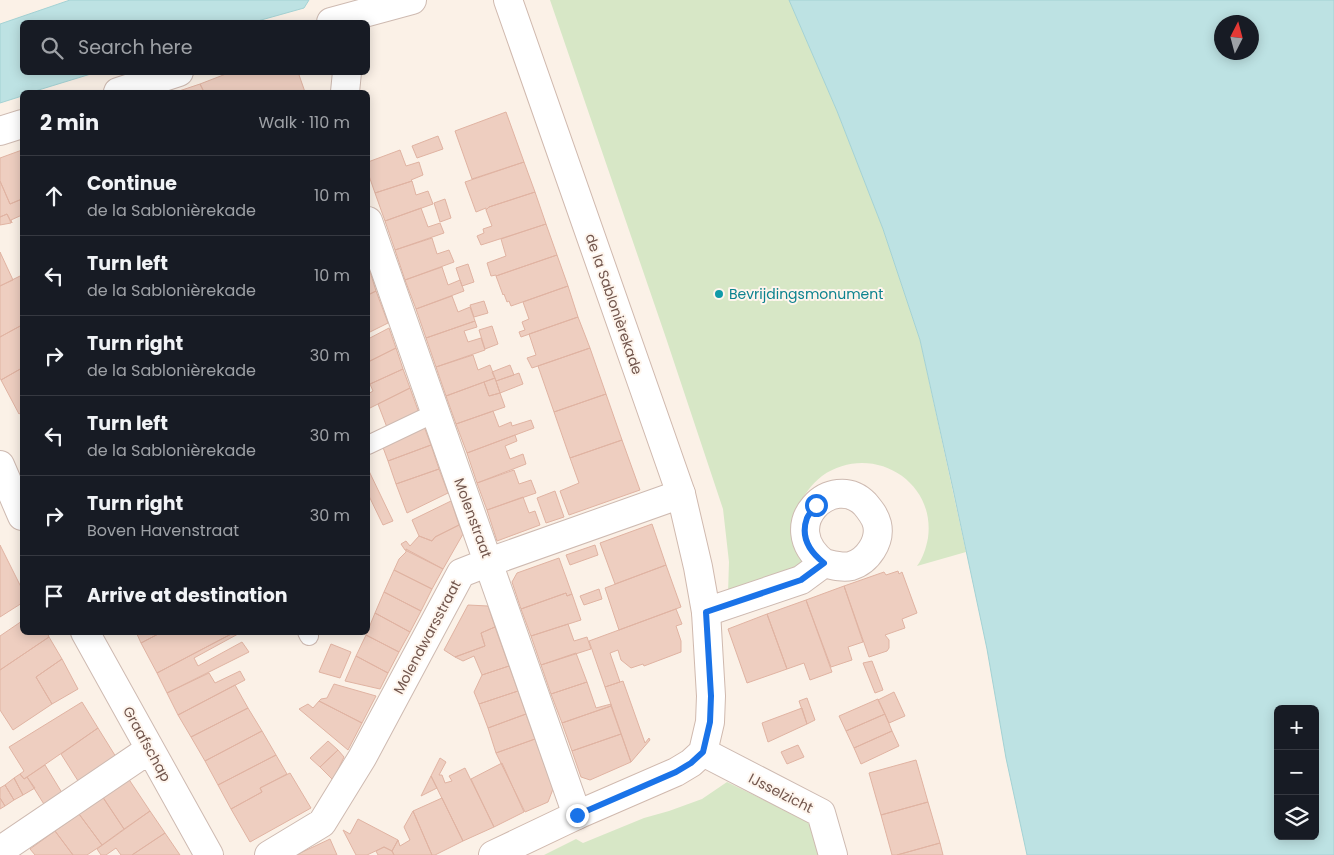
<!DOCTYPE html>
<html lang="en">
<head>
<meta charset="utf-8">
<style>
  body { margin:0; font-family:Poppins,sans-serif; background:#20242c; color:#f1f3f6 }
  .controls { position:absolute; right:15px; bottom:15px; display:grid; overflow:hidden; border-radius:8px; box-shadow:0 2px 12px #0003 }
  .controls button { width:45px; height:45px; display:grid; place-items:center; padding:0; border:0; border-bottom:1px solid #363941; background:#171b24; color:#f1f3f6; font:25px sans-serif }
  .compass { position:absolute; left:1214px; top:15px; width:45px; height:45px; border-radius:50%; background:#171b24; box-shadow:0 2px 12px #0003; rotate:6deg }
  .stop { position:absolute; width:15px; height:15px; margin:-11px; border:4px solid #1a73e8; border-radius:50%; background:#fff }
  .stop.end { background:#1a73e8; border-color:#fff; box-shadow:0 1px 5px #0008 }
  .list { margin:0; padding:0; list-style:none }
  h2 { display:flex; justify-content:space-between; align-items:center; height:65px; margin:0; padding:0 20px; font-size:21px }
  h2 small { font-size:16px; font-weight:400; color:#9ea1a6 }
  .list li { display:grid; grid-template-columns:32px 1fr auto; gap:15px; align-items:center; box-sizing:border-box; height:80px; padding:0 20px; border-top:1px solid #363941 }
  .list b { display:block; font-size:19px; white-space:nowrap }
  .list p { margin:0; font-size:16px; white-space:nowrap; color:#9ea1a6 }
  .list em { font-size:16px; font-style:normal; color:#9ea1a6 }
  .icon { flex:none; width:28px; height:28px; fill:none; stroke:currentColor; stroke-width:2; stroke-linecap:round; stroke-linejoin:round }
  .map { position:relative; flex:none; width:1334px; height:855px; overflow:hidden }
  .search { position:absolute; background:#171b24; box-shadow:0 2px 12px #0003; left:20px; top:20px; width:350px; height:55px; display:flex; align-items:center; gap:12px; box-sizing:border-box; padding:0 18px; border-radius:8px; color:#9ea1a6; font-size:19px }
  .panel { position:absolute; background:#171b24; box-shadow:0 2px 12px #0003; left:20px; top:90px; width:350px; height:545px; border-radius:8px }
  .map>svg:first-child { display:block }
</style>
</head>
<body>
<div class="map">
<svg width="1334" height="855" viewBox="0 0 1334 855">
  <rect width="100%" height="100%" fill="#fbf1e7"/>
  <!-- green -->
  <path fill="#d7e7c6" d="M550,0H789L837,111L883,229L920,340L966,552L917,566C923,558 926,548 928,538C936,479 870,442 822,476C812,484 801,497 798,510C798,514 799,520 800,525C802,538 803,550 805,563L728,594L729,562L723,509L666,338Z
    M727,782L811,823L820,855H544L576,839L583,843L644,818L669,811L702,799Z"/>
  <!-- water -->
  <path fill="#bde2e3" stroke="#a4d2d4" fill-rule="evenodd" d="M70,0H309L304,8L254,22H22V72L94,73L32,92H22V96L0,103V24Z
    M789,0H1334V855H1027L1006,758L987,649L953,489L920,340L883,229L837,111ZM1222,22H1252V52H1222ZM1278,709H1315V836H1278Z"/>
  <!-- building -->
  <path fill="#eecec0" stroke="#e0b3a2" d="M231,72H298L305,92H204L200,84Z
    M200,84L204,92H176Z
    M506,112L524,162L472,179L455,131Z
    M438,136L443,149L417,158L412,146Z
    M22,150V199L10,204L0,181V158Z
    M400,150L406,166L419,162L423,175L411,180L412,181L375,193L368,173V162Z
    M524,162L535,192L489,207L486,210V208L476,212L465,182Z
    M0,181L10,204L22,199V215L11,220L12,223L7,214L0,217Z
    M412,181L416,195L428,191L433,204L385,221L375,193Z
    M535,192L546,224L481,245L477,236L484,233L483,229L492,226L486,210L489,207Z
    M445,199L451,218L440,222L434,203Z
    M421,208L428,227L440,223L444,233L395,250L385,221Z
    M7,214L11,223L0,225V217Z
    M546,224L557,255L496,276V275L491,276L487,263L506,256L501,239Z
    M432,238L437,254L449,250L454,262L405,280L395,250Z
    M0,252L13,280L0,286Z
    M557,255L568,286L511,306L509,301L507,302L504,294L503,295L496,276Z
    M468,264L474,282L462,286L456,268Z
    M368,265L376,291L368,295Z
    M442,267L448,285L460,280L464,291L416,309L405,280Z
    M22,275V325L0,337V286Z
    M568,286L578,317L521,337L519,332L525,330L522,322L529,319L523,302Z
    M376,291L388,323L368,333V295Z
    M452,296L458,312L470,307L475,321L426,338L416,309Z
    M484,301L488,313L474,317L470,305Z
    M578,317L590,348L532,368L527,358L536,355L529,334Z
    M475,321L477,327L464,331L468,342L481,338L485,350L436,367L426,338Z
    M22,325V368L1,380L0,378V337Z
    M492,326L498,344L485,349L479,330Z
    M389,328L396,348L368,362V339Z
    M396,348L403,369L368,385V362Z
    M590,348L606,394L554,412L538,366Z
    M473,355L478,370L490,365L495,378L446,396L436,367Z
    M510,365L514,375L496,381L492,372Z
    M22,368V412L19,414L1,380Z
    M403,369L410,388L368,409V394L373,391L370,384Z
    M519,373L523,384L500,393L496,381Z
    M495,378L500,393L489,396L484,382Z
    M484,382L489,396L500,393L505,407L456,424L446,396Z
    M410,388L419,413L388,430L378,404Z
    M606,394L622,440L570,458L554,412Z
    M493,411L499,427L511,422L512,426L531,420L534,428L467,453L456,424Z
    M422,421L431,445L388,461L381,442Z
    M515,435L517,441L505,446L510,459L523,454L526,464L477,483L467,453Z
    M622,440L640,490L569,515L560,491L579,483L570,458Z
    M431,445L439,469L396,484L388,461Z
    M368,469L393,521L383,525L368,494Z
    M439,469L448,493L407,513L396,484Z
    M514,470L519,484L531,480L536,493L487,510L477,483Z
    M555,491L564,517L546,523L537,498Z
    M523,497L529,513L535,511L540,525L497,541L487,510Z
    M451,501L459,525L435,537L432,541L419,536L412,520Z
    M652,524L666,565L615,584L600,543Z
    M459,525L463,534L443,569L405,550L401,544L406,541L410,546L419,536L432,541L435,537Z
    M0,545L22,589V603L0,617Z
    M595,545L598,555L570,565L566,555Z
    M406,549L443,569L432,589L394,570L399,559L406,552Z
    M559,558L572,594L567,596L566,593L521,609L512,582L517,573Z
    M666,565L681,607L619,630L605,588Z
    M394,570L432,589L421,611L384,592Z
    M898,571L899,574L902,572L917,613L902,619L905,628L885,635L889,640V648L887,651L869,657L844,586L884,572L886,575Z
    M844,586L863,642L848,647L852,660L831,667L806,600Z
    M599,589L602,599L584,605L580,596Z
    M384,592L421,611L410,632L375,613Z
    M566,593L567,596L572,594L581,620L531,636L521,609Z
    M806,600L832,672L810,680L804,663L787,669L767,614Z
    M468,605L488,606L495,627L481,633L485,646L455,657L444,650Z
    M676,609L682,624L676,626L681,641V652L644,666L643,664L631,668L621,660L618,650L610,653L620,682L605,687L589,641Z
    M375,613L410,632L399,652L366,635Z
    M767,614L787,669L747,683L728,629Z
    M22,621V632H47L49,637L0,670V636Z
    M568,624L574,641L587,637L591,649L541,665L531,636Z
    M495,627L509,666L482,675L474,656L463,661L455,657L485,646L481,633Z
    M136,632H162L141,643Z
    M162,632H235L157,673L141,643Z
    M235,632L238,634L194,658L198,666L242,642L249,652L167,693L157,673Z
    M366,635L399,652L388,673L356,656Z
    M49,637L62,659L36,677L52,704L13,730L0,710V670Z
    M331,644L351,652L340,678L319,672Z
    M576,653L587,682L551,694L541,665Z
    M356,656L388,673L380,689L345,681Z
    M62,659L78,689L52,704L36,677Z
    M872,661L883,690L875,693L863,663Z
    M509,666L518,691L479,704L474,692L482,675Z
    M240,671L245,680L178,715L167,693L209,673L215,683Z
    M623,681L645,743L649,738L650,740L631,762L605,687Z
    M587,682L596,708L611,704V706L562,723L551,694Z
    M334,684L376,696L362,723L319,701L321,699L327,698Z
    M235,685L248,708L191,737L178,715Z
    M518,691L526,714L488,728L479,704Z
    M894,692L905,716L889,723L878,700Z
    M807,698L815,720L807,724L799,701Z
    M878,699L885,714L846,731L839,716Z
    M319,701L362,723L348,750L299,709L308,704L313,708Z
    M82,702L98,728L24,779L20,774L24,771L9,747Z
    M611,706L621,734L572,751L562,723Z
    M248,708L262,731L205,761L191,737Z
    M802,708L807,724L768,742L762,723Z
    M526,714L535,739L496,753L488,728Z
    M885,714L892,731L854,748L846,731Z
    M98,728L116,757L80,784L61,754Z
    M262,731L276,755L218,785L205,761Z
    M892,731L899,746L861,764L854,748Z
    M621,734L631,762L590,780L581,777L572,751Z
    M535,739L553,789L548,802L525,812L496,753Z
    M328,741L338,750L320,767L310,758Z
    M798,745L804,757L787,764L781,752Z
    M338,750L344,757L333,780L320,767Z
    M276,755L287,774L260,788L262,792L231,809L218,785Z
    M440,758L446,762L439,775H442L445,783L452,781L449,776L465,768L494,827L463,841L431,776Z
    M916,760L928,802L881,815L869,773Z
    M502,763L524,812L494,827L471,779Z
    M45,765L64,796L47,809L27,777Z
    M290,773L311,808L250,842L231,809L262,792L260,788Z
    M20,774L24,779L27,777L35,788L23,795L14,778Z
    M431,776L437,788L421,796Z
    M14,778L23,795L14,800L5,785Z
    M128,778L150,811L124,829L102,796Z
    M5,785L14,800L5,806L0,798V788Z
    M102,796L124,829L102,845L79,814Z
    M0,798L5,806L0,809Z
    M442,798L463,841L435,855H432L413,811Z
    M928,802L940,843L897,855H892L881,815Z
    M150,811L165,833L132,855H121L116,848L106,855H101L97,849Z
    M413,811L432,855H394L392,851L398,840L400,846L410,840L404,827Z
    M79,814L102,845L87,855H73L55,831Z
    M358,819L398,840L392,851L384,847L367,855H356L343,830L350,834Z
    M55,831L73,855H35L30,849Z
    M165,833L180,855H132Z
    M330,839L337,855H296Z
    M940,843L943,855H897Z
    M384,847L392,851L394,855H378L376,851Z"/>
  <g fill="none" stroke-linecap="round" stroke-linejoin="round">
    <!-- lane casing -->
    <g stroke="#cebab1" stroke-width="20">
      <path id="lane" d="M368,445L435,413
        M307,632L309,636"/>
    </g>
    <!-- street casing -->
    <g stroke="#cebab1" stroke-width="30">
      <path id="street" d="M331,22L412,0
        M118,92L179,72
        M345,92L347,72
        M0,131L22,124
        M368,221L577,815
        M0,465L22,516
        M706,612L801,580L824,563C833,565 842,568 851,566C868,561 881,541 877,524C875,516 870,510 865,504C833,471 775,525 824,563
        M85,632L209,855
        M703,752L821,813L833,855
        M7,846L150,749
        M269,855L322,823L362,758L461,573L489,562L681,494"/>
    </g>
    <!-- secondary casing -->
    <g stroke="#d0b9ae" stroke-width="30">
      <path id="secondary" d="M493,855L577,815L676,772L691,763L703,752L710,722L711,696L706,612L698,567L681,494L508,0"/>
    </g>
    <!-- lane -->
    <use href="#lane" stroke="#fff" stroke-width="18"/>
    <!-- street -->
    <use href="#street" stroke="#fff" stroke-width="28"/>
    <!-- secondary -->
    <use href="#secondary" stroke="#fff" stroke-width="28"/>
  </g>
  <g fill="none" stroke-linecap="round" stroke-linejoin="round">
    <!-- route -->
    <path stroke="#1a73e8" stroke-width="6" d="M577,815L676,772L691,763L703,752L710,722L711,696L706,612L801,580L824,563C810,552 800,537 807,518C809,514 813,509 816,505"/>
  </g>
  <!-- markers -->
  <circle fill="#0f9aa8" stroke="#fef5ed" stroke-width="2" cx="719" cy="294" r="5"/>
  <g text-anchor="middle" stroke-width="4" stroke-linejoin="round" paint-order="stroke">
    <!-- culture labels -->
    <g font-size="14" fill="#0d838f" stroke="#fef5ed" text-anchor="start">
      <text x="729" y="299">Bevrijdingsmonument</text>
    </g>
    <!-- street labels -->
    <g font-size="14" fill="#72564d" stroke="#fef5ed">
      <text transform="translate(614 304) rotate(71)" y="5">de la Sablonièrekade</text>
      <text transform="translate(473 518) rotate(70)" y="5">Molenstraat</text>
      <text transform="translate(427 637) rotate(-62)" y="5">Molendwarsstraat</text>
      <text transform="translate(147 744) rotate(61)" y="5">Graafschap</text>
      <text transform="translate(781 793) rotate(27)" y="5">IJsselzicht</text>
    </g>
  </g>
</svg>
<div class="controls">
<button>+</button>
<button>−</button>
<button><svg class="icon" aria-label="layers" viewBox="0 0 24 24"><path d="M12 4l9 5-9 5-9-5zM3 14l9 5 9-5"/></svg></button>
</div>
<svg class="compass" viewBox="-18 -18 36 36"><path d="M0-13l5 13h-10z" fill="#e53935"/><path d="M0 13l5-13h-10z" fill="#9ea1a6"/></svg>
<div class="stop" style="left:816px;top:505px"></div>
<div class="stop end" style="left:577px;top:815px"></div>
<div class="search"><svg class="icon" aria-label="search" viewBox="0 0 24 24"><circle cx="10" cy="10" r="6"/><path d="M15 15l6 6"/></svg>Search here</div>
<section class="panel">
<h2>2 min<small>Walk · 110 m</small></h2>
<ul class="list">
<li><svg class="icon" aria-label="ahead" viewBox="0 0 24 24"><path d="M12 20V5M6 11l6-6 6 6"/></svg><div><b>Continue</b><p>de la Sablonièrekade</p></div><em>10 m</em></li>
<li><svg class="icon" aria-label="left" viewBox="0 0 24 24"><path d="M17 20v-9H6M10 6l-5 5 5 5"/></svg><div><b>Turn left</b><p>de la Sablonièrekade</p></div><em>10 m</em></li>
<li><svg class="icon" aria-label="right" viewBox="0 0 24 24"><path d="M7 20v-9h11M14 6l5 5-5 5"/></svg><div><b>Turn right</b><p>de la Sablonièrekade</p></div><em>30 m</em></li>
<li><svg class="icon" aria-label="left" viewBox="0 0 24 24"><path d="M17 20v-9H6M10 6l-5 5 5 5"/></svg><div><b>Turn left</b><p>de la Sablonièrekade</p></div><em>30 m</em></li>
<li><svg class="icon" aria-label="right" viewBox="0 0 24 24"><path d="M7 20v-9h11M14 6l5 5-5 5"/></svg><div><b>Turn right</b><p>Boven Havenstraat</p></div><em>30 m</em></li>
<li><svg class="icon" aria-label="arrive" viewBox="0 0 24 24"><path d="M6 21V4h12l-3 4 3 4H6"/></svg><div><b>Arrive at destination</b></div></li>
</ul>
</section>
</div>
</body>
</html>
